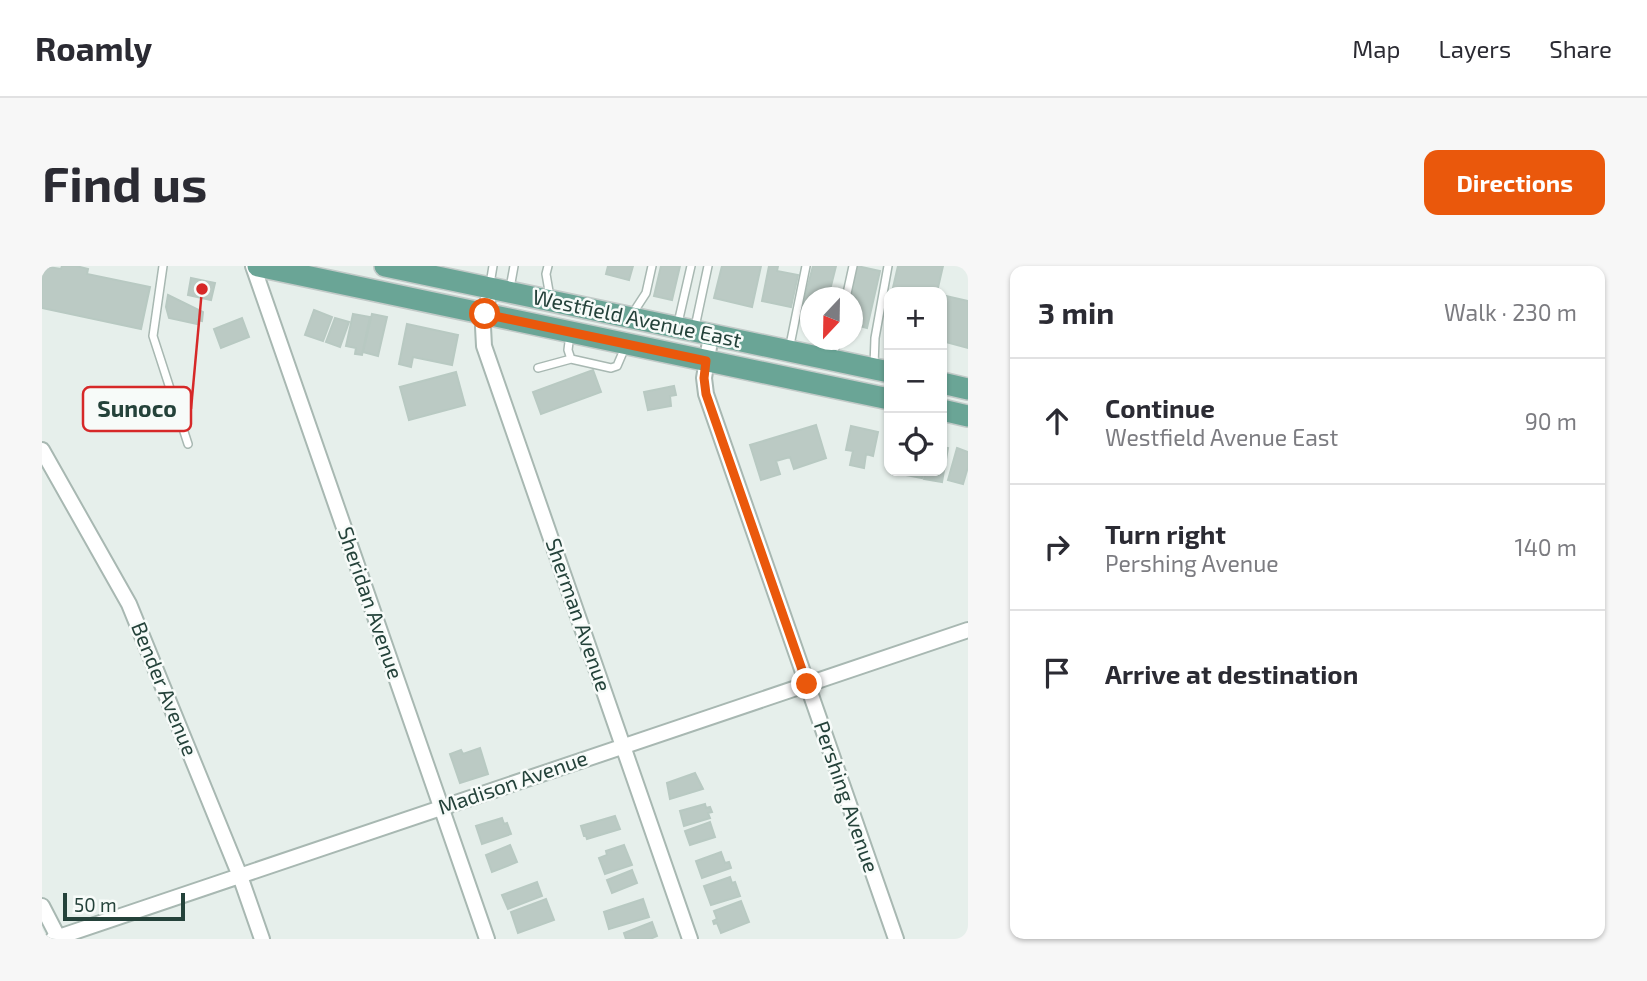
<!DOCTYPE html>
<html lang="en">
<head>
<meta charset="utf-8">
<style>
  body { margin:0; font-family:"Exo 2",sans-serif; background:#f7f7f7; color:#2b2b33 }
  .controls { position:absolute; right:21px; top:21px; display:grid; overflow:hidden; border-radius:14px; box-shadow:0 2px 5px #0004 }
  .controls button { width:63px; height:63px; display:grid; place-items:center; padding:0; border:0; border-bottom:2px solid #e1e1e2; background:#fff; color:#2b2b33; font:35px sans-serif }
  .compass { position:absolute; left:758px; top:21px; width:63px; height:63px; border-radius:50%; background:#fff; box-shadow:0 2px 5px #0004; rotate:202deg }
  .scale { position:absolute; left:21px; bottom:18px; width:122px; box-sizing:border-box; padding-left:7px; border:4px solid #24423a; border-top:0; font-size:19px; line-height:24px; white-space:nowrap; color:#24423a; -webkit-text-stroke:5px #f7fbf9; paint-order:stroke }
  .stop { position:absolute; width:21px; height:21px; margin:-16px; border:5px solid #ea580c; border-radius:50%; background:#fff }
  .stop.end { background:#ea580c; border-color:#fff; box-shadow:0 2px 7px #0008 }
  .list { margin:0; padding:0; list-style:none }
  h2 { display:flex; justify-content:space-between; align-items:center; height:91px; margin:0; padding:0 28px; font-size:30px }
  h2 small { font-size:23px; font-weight:400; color:#7c7c81 }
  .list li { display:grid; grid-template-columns:46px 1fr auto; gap:21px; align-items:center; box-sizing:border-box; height:126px; padding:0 28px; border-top:2px solid #e1e1e2 }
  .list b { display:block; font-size:26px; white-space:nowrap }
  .list p { margin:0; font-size:23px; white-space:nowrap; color:#7c7c81 }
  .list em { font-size:23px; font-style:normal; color:#7c7c81 }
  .icon { flex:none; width:38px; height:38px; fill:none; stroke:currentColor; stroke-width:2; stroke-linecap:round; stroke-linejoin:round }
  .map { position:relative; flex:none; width:926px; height:673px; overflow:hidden; border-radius:14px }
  header { display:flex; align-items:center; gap:42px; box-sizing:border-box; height:98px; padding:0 35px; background:#fff; border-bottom:2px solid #e1e1e2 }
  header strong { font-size:33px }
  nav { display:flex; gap:38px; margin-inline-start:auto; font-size:24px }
  .intro { display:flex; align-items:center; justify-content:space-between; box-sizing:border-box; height:168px; padding:0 42px }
  h1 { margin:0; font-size:49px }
  .button { padding:18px 32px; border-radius:14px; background:#ea580c; color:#fff; font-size:24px; font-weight:700 }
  main { display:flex; gap:42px; padding:0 42px }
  aside { flex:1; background:#fff; border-radius:14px; box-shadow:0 2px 5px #0004 }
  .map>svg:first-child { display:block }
</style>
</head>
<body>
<header>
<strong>Roamly</strong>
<nav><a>Map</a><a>Layers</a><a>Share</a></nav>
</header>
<div class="intro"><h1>Find us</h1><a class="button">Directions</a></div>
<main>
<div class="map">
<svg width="926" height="673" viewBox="0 0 926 673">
  <rect width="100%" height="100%" fill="#e6efeb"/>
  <!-- building -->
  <path fill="#bbcac4" stroke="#b8c9c2" stroke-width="2" d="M0,0L19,3L20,0H34L46,3L45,8L108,21L99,63L0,42Z
    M566,0H591L587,14L564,8Z
    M619,0H638L630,34L612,30Z
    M680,0H719L710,41L672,32Z
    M727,0H736L735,5L756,9L749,41L720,35Z
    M771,0H794L786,32H768V44L760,42Z
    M815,0L838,5L825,62L810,58L814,32L808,30Z
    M856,0H901L895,26H850Z
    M149,12L173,17L169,34L146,29Z
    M126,29L161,46L160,55L155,54V58L127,52L124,41Z
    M904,30L926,35V82L900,75V40Z
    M272,44L290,51L281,75L263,69Z
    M311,48L328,51L320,89L313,88L314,82L304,80Z
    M330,48L345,51L336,90L321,86Z
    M200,52L207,71L179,82L172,63Z
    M293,52L307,56L298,81L284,76Z
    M365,58L416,69L410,99L371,91L369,101L357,98Z
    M551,104L559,126L499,148L491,126Z
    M414,106L423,139L367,154L358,121Z
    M632,120L634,129L628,130L629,140L606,144L602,126Z
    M774,159L784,192L752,203L748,191L734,195L738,208L719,214L708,179Z
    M809,160L836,166L831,190L824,188L822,202L808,199L811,185L804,184Z
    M900,181L906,182L900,216L882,213L884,205H900Z
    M915,182L926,186V201L921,218L906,214Z
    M858,205H882L880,212L858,208Z
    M438,482L446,508L418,517L408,488L419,484L421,488Z
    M653,507L661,523L628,533L625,517Z
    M663,538L664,542L668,541L670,546L666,547L668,552L642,560L638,545Z
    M573,550L578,563L545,573L544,570H542L539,560Z
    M460,552L462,558L465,557L469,568L440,578L434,560Z
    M668,556L673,571L648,579L643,565Z
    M468,579L475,596L450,606L444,589Z
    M582,579L590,599L563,608L557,592L565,589L564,585Z
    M679,586L683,597L687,596L689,602L660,612L654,595Z
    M590,604L595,617L570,627L565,614Z
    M688,611L690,617L693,616L698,630L669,639L662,620Z
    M495,616L500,630L466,643L460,629Z
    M504,633L512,654L476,667L469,646Z
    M601,633L607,651L567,663L562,646Z
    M699,635L707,656L679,667L675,657L672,658L671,655L675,653L672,645Z
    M610,656L615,670L608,673H584L582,667Z"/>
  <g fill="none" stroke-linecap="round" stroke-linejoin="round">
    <!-- service casing -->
    <g stroke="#a8b8b2" stroke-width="10">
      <path id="service" d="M121,0L111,70L146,178
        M506,0L504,8L508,31
        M448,18L451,0
        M468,22L472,0
        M804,32L811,0
        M589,50L604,27L610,0
        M636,57L649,0
        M653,61L666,0
        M528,68L526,84L529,93L569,102L575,100L584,79
        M747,84L764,0
        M791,90L795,74
        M832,100L833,72L846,0
        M496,102L529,93"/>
    </g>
    <!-- minor casing -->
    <g stroke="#a8b8b2" stroke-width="18">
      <path id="minor" d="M211,0L445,673
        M448,22L441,61L442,80L648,673
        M669,69L662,112L664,128L854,673
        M0,184L87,338L198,610L220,673
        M0,640L16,671
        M11,673L926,364"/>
    </g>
    <!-- primary casing -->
    <g stroke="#c2cac8" stroke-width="24">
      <path id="primary" d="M216,0L847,133
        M343,0L847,106
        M900,117L926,123
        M900,144L926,150"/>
    </g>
    <!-- service -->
    <use href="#service" stroke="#fff" stroke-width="7"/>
    <!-- minor -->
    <use href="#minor" stroke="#fff" stroke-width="14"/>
    <!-- primary -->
    <use href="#primary" stroke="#6aa596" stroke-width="21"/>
  </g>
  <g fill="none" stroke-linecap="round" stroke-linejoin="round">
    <!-- route -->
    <path stroke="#ea580c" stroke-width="9" d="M443,48L664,95L662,112L664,128L765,418"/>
  </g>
  <g text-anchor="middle" stroke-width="5" stroke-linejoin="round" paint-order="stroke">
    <!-- street labels -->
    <g font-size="21" fill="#24423a" stroke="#f7fbf9">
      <text transform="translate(595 53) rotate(12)" y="7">Westfield Avenue East</text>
      <text transform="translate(328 337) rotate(71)" y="7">Sheridan Avenue</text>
      <text transform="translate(536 349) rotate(71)" y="7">Sherman Avenue</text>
      <text transform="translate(122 423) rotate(68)" y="7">Bender Avenue</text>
      <text transform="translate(471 517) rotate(-19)" y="7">Madison Avenue</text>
      <text transform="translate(804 531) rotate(71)" y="7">Pershing Avenue</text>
    </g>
  </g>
  <!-- callouts -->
  <path fill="none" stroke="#d62828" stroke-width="2.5" d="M160 23L149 143"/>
  <circle fill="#d62828" stroke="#f7fbf9" stroke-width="2.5" cx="160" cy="23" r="7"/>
  <rect fill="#f7fbf9" stroke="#d62828" stroke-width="2.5" x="41" y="121" width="108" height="44" rx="7"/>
  <g font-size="23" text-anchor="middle" font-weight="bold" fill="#24423a">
    <text x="95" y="151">Sunoco</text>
  </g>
</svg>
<div class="controls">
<button>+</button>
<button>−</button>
<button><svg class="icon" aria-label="locate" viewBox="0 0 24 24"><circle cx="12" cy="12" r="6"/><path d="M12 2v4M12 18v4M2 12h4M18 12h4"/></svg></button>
</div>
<svg class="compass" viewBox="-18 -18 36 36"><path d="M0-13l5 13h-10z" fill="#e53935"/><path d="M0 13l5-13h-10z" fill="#7c7c81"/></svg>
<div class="scale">50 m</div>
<div class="stop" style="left:443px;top:48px"></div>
<div class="stop end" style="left:765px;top:418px"></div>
</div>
<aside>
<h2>3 min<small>Walk · 230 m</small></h2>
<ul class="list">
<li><svg class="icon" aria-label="ahead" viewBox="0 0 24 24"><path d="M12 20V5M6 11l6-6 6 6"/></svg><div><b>Continue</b><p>Westfield Avenue East</p></div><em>90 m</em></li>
<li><svg class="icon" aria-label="right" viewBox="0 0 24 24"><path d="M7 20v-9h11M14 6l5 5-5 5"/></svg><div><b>Turn right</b><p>Pershing Avenue</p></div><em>140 m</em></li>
<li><svg class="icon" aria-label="arrive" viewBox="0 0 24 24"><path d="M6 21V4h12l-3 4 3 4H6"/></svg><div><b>Arrive at destination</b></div></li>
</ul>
</aside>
</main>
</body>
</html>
